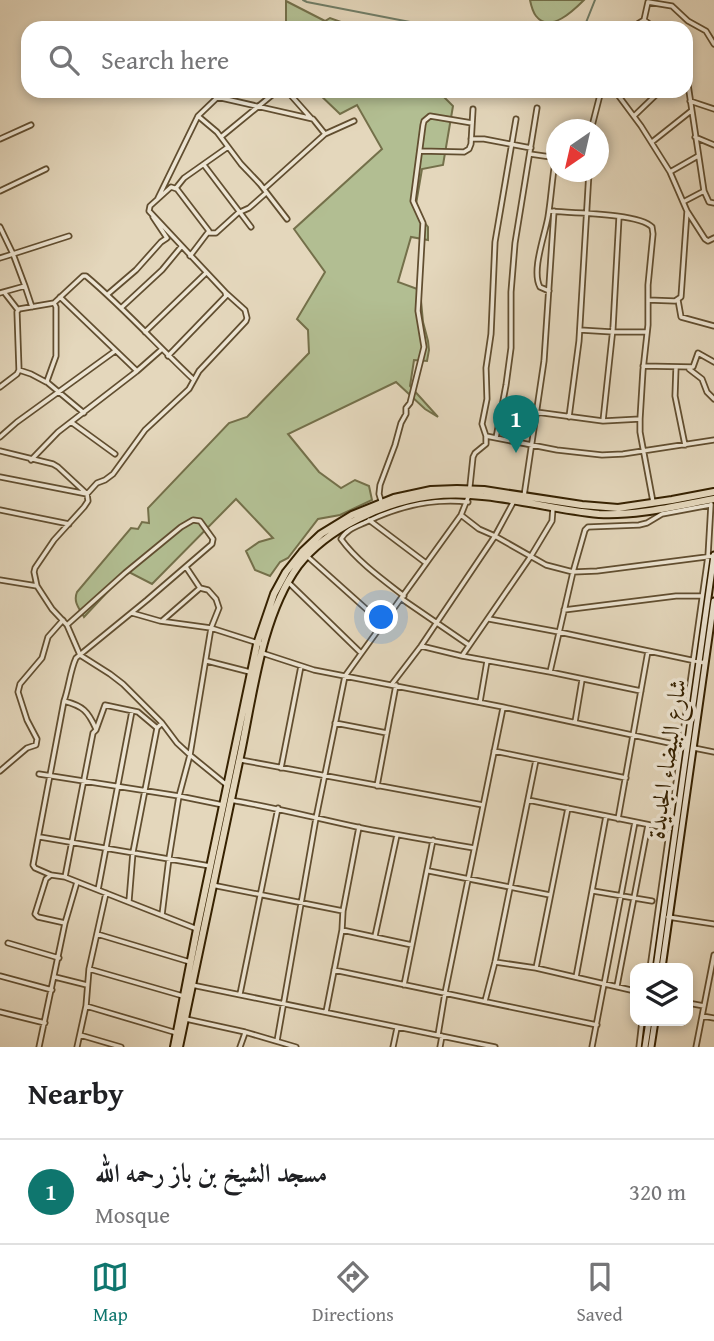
<!DOCTYPE html>
<html lang="en">
<head>
<meta charset="utf-8">
<style>
  body { margin:0; font-family:"Gentium Book Plus",Amiri,serif; background:#f6f6f6; color:#202124 }
  .controls { position:absolute; right:21px; bottom:21px; display:grid; overflow:hidden; border-radius:14px; box-shadow:0 4px 10px #0003 }
  .controls button { width:63px; height:63px; display:grid; place-items:center; padding:0; border:0; border-bottom:2px solid #e0e0e0; background:#fff; color:#202124; font:35px sans-serif }
  .compass { position:absolute; left:546px; top:119px; width:63px; height:63px; border-radius:50%; background:#fff; box-shadow:0 4px 10px #0003; rotate:214deg }
  .you { position:absolute; left:382px; top:618px; width:24px; height:24px; margin:-18px; border:5px solid #fff; border-radius:50%; background:#1a73e8; box-shadow:0 0 0 10px #1a73e833 }
  .badge { display:grid; place-items:center; width:46px; height:46px; border-radius:50%; background:#0f766e; color:#fff; font-size:23px; font-weight:700 }
  .pin { position:absolute; translate:-50% -58px; filter:drop-shadow(0 2px 4px #0008) }
  .pin::after { content:''; position:absolute; top:37px; width:24px; height:21px; background:inherit; clip-path:polygon(0 0,100% 0,50% 100%) }
  .list { margin:0; padding:0; list-style:none }
  h2 { display:flex; justify-content:space-between; align-items:center; height:91px; margin:0; padding:0 28px; font-size:30px }
  h2 small { font-size:23px; font-weight:400; color:#757577 }
  .list li { display:grid; grid-template-columns:46px 1fr auto; gap:21px; align-items:center; box-sizing:border-box; height:105px; padding:0 28px; border-top:2px solid #e0e0e0 }
  .list b { display:block; font-size:26px; white-space:nowrap }
  .list p { margin:0; font-size:23px; white-space:nowrap; color:#757577 }
  .list em { font-size:23px; font-style:normal; color:#757577 }
  .icon { flex:none; width:38px; height:38px; fill:none; stroke:currentColor; stroke-width:2; stroke-linecap:round; stroke-linejoin:round }
  .map { position:relative; flex:none; width:714px; height:1047px; overflow:hidden }
  .search { position:absolute; background:#fff; box-shadow:0 4px 10px #0003; left:21px; right:21px; top:21px; height:77px; display:flex; align-items:center; gap:18px; box-sizing:border-box; padding:0 24px; border-radius:21px; color:#757577; font-size:26px }
  .sheet { height:196px; background:#fff }
  nav { display:flex; justify-content:space-around; align-items:center; box-sizing:border-box; height:98px; border-top:2px solid #e0e0e0; background:#fff; font-size:19px; color:#757577 }
  nav a { display:grid; justify-items:center; gap:4px }
  nav .on { color:#0f766e }
  .map>svg:first-child { display:block }
</style>
</head>
<body>
<div class="map">
<svg width="714" height="1047" viewBox="0 0 714 1047">
  <rect width="100%" height="100%" fill="#e4d7bc"/>
  <filter id="stains"><feTurbulence type="fractalNoise" baseFrequency=".00286" numOctaves="4"/><feColorMatrix values="0 0 0 0 .2 0 0 0 0 .09 0 0 0 0 .02 0 0 0 .5 -.17"/></filter>
  <radialGradient id="worn" r=".72"><stop offset=".6" stop-color="#630" stop-opacity="0"/><stop offset="1" stop-color="#630" stop-opacity=".3"/></radialGradient>
  <!-- green -->
  <path fill="#b2be92" stroke="#74704a" stroke-width="2" d="M530,0H584C574,10 550,34 536,16C533,12 531,5 530,0Z
    M286,1L325,21L330,18L358,28H286Z
    M316,91H438L453,106L443,165L422,169L415,210L428,227V240L411,237L398,282L420,290L423,322L428,341L429,350L427,361L414,360L410,386L438,417L425,409L396,382L288,434L319,472L341,488L355,480L369,486L372,500L340,515L318,519L288,558L280,562L270,576L255,570L246,551L259,542L273,538L236,499L152,584L127,571L84,617C79,608 73,602 77,592L131,528L138,529L142,522L149,523L148,508L229,423L247,417L309,353L308,330L297,319L325,272L294,229L382,149L357,105L340,114Z"/>
  <g fill="none" stroke-linecap="round" stroke-linejoin="round">
    <!-- stream -->
    <path stroke="#707d67" stroke-width="2" d="M303,0L307,2L441,28
      M579,28L585,25L595,0"/>
    <!-- street casing -->
    <g stroke="#614e30" stroke-width="7">
      <path id="street" d="M644,20L648,2L672,6L688,21L706,31L714,44
        M631,28L644,20L655,28
        M686,71L704,191L709,202L714,203
        M287,91L311,118
        M615,91L641,126L670,172L687,211L705,239L708,241L714,238
        M217,97L313,119L325,134L354,121
        M690,101L714,109
        M198,116L217,132L241,164L260,184L287,219
        M634,116L660,91
        M591,130L601,91
        M221,137L277,91
        M695,137L714,145
        M0,139L31,125
        M471,139H484L531,148
        M652,142L691,111
        M420,151L464,152L469,149L471,144L473,109
        M530,154L551,157L555,162C552,180 551,199 548,217C545,235 531,271 540,287L549,291
        M204,165L251,227
        M670,172L698,156
        M176,188L184,178L228,147
        M264,189L325,134
        M0,191L46,169
        M158,198L198,116L224,91
        M683,202L704,191
        M549,211C570,213 639,213 652,227L653,234L648,285V325L643,370L640,419V432L653,502
        M0,227L13,254L69,236
        M209,233H216L238,213L249,208L266,193
        M0,258L13,254L25,286L0,293
        M25,286L32,307
        M4,292L18,310
        M108,294L136,270L161,242L167,238L153,217
        M60,297L137,371
        M648,300L675,301L681,297L687,211
        M678,300L681,317L714,326
        M54,303L56,307V356L47,381L48,383L84,413
        M121,308L162,270L181,247
        M580,330L613,332H647
        M145,332L206,273
        M168,356L226,296L225,292L149,211L150,206L171,187L177,189L209,231L190,256
        M643,366L693,367L698,353L714,362
        M676,367L675,396L685,445
        M689,369L702,379L707,392L714,399
        M19,370L31,374L46,382
        M0,387L17,374L19,370L17,312L19,309L54,303L83,276H86C124,308 157,345 193,379
        M536,412L603,421L640,419
        M569,417L579,341L589,172
        M603,421L613,328L619,217
        M71,422L115,454
        M486,436L557,450L602,455L623,454L714,440
        M0,437L17,422L115,351
        M496,438L506,385L511,348V292L515,243L537,108
        M0,451L53,464L58,467L87,494L88,501L84,507L54,540L35,568L34,572L37,586L52,609L67,625L80,655L110,674L123,684L162,723L177,743L190,755L228,786
        M31,460L58,432L137,371L162,349
        M0,477L87,494L97,483L105,480L113,474L145,430L189,389L199,371L246,321L247,318L245,310L225,292
        M524,496L544,361L554,211
        M382,504L379,494L380,485L395,445L401,423L406,414V408L410,403L424,347L418,311L423,223L413,201L423,125L424,121L430,116L472,123
        M0,510L69,524
        M461,515L479,529L495,536L546,565L573,572L597,571L714,556
        M369,520L426,563
        M307,556L383,624
        M0,580L37,586
        M288,582L361,653
        M404,596C382,579 357,561 341,539C346,530 355,527 364,523C396,507 431,498 468,502
        M402,599L469,645
        M564,610L676,596H702
        M132,613L160,621L211,628L264,645
        M489,619L559,632L705,663
        M162,621L200,588L186,567
        M67,625L125,573L181,527L193,520L200,521L213,539L212,544L147,600L76,658C70,671 69,687 64,701L33,865L35,868L51,875L65,877L197,929
        M421,646L462,656L550,672L641,691
        M262,653L314,670L503,707L683,746
        M462,656L531,556L552,521L553,508
        M207,661L250,672
        M550,672L573,572L585,530L588,527L639,525L647,523L662,514L710,505
        M392,684L421,646L495,536L515,499
        M64,701C83,706 88,711 96,729
        M480,702L487,661
        M575,722L582,680
        M335,723L387,733
        M694,748L714,752
        M494,751L626,778
        M241,760L483,805
        M281,768L301,666
        M0,771L27,748L36,745L37,739L27,720L18,692L20,684L42,658L48,637L63,620
        M39,774L179,796L223,805
        M377,786L396,685
        M230,800C273,807 315,818 357,827C396,835 435,841 474,848
        M528,800L670,829
        M618,819L648,651
        M40,837L210,866
        M429,871L550,895
        M51,875L46,879L35,914L38,917L65,923
        M65,877L93,733L96,730L105,705L138,712L157,728
        M212,885L343,911
        M98,890L132,711
        M593,891L652,901
        M129,901L133,852L157,728L162,723
        M162,915L169,858L179,796L190,755L211,628L219,608L216,599L208,590L200,588
        M668,917L714,924
        M342,930L412,945
        M97,934L190,962
        M375,936L397,835
        M8,943L59,958
        M495,962L536,968L635,991
        M536,968L568,808
        M650,968L708,556L711,504
        M89,969L183,996
        M334,970L597,1025
        M0,976L52,990
        M55,977L87,985
        M576,977L606,816
        M192,985L495,1047
        M404,985L433,840
        M617,986L648,825
        M240,994L278,808
        M485,1001L495,962L536,760
        M688,1003L704,1006
        M86,1006L177,1033
        M0,1012L45,1023
        M326,1012L342,930L343,911L359,827
        M702,1016L714,1018
        M186,1019L245,1032L296,1047
        M80,1035L121,1047
        M438,1035L445,993L503,708
        M277,1041L316,818L345,676L461,515L469,495L473,457L475,453L486,444V436L482,424L487,399L486,368L491,334L495,242L516,119
        M39,1047L65,923L77,882
        M77,1047L86,1006L89,969L106,893
        M240,1047L245,1033
        M393,1047L397,1028
        M440,1047L442,1036
        M592,1047L635,822
        M639,1047L642,1021
        M696,1047L714,955"/>
    </g>
    <!-- secondary casing -->
    <g stroke="#352101" stroke-width="9">
      <path id="secondary" d="M656,968L714,555
        M662,968L714,601
        M645,1047L649,1021
        M651,1047L655,1021"/>
    </g>
    <!-- primary casing -->
    <g stroke="#352101" stroke-width="10">
      <path id="primary" d="M174,1047L197,929L257,644L274,594L286,572L302,552L321,534L352,515L394,498L431,490L457,489L484,490L582,505L618,508L672,500L714,492
        M179,1047C200,950 219,853 240,757C253,697 261,617 298,566C327,528 384,502 431,496C488,489 543,509 599,514C637,516 676,506 714,499"/>
    </g>
    <!-- street -->
    <use href="#street" stroke="#ede5d3" stroke-width="3.5"/>
    <!-- secondary -->
    <use href="#secondary" stroke="#ede5d3" stroke-width="5"/>
    <!-- primary -->
    <use href="#primary" stroke="#e4d7bc" stroke-width="6"/>
  </g>
  <g text-anchor="middle" stroke-width="7" stroke-linejoin="round" paint-order="stroke">
    <!-- street labels -->
    <g font-size="24" fill="#352101" stroke="#ede5d3">
      <text transform="translate(667 759) rotate(-82)" y="8">شارع البيضاء الجديدة</text>
    </g>
  </g>
  <rect width="100%" height="100%" filter="url(#stains)"/>
  <rect width="100%" height="100%" fill="url(#worn)"/>
</svg>
<div class="controls">
<button><svg class="icon" aria-label="layers" viewBox="0 0 24 24"><path d="M12 4l9 5-9 5-9-5zM3 14l9 5 9-5"/></svg></button>
</div>
<svg class="compass" viewBox="-18 -18 36 36"><path d="M0-13l5 13h-10z" fill="#e53935"/><path d="M0 13l5-13h-10z" fill="#757577"/></svg>
<div class="you"></div>
<div class="pin badge" style="left:516px;top:453px">1</div>
<div class="search"><svg class="icon" aria-label="search" viewBox="0 0 24 24"><circle cx="10" cy="10" r="6"/><path d="M15 15l6 6"/></svg>Search here</div>
</div>
<section class="sheet">
<h2>Nearby<small></small></h2>
<ul class="list">
<li><span class="badge">1</span><div><b>مسجد الشيخ بن باز رحمه الله</b><p>Mosque</p></div><em>320 m</em></li>
</ul>
</section>
<nav>
<a class="on"><svg class="icon" aria-label="map" viewBox="0 0 24 24"><path d="M3 6l6-2 6 2 6-2v14l-6 2-6-2-6 2zM9 4v14M15 6v14"/></svg>Map</a>
<a><svg class="icon" aria-label="directions" viewBox="0 0 24 24"><path d="M12 3l9 9-9 9-9-9zM9 14v-3h6M13 9l2 2-2 2"/></svg>Directions</a>
<a><svg class="icon" aria-label="saved" viewBox="0 0 24 24"><path d="M7 4h10v16l-5-4-5 4z"/></svg>Saved</a>
</nav>
</body>
</html>
